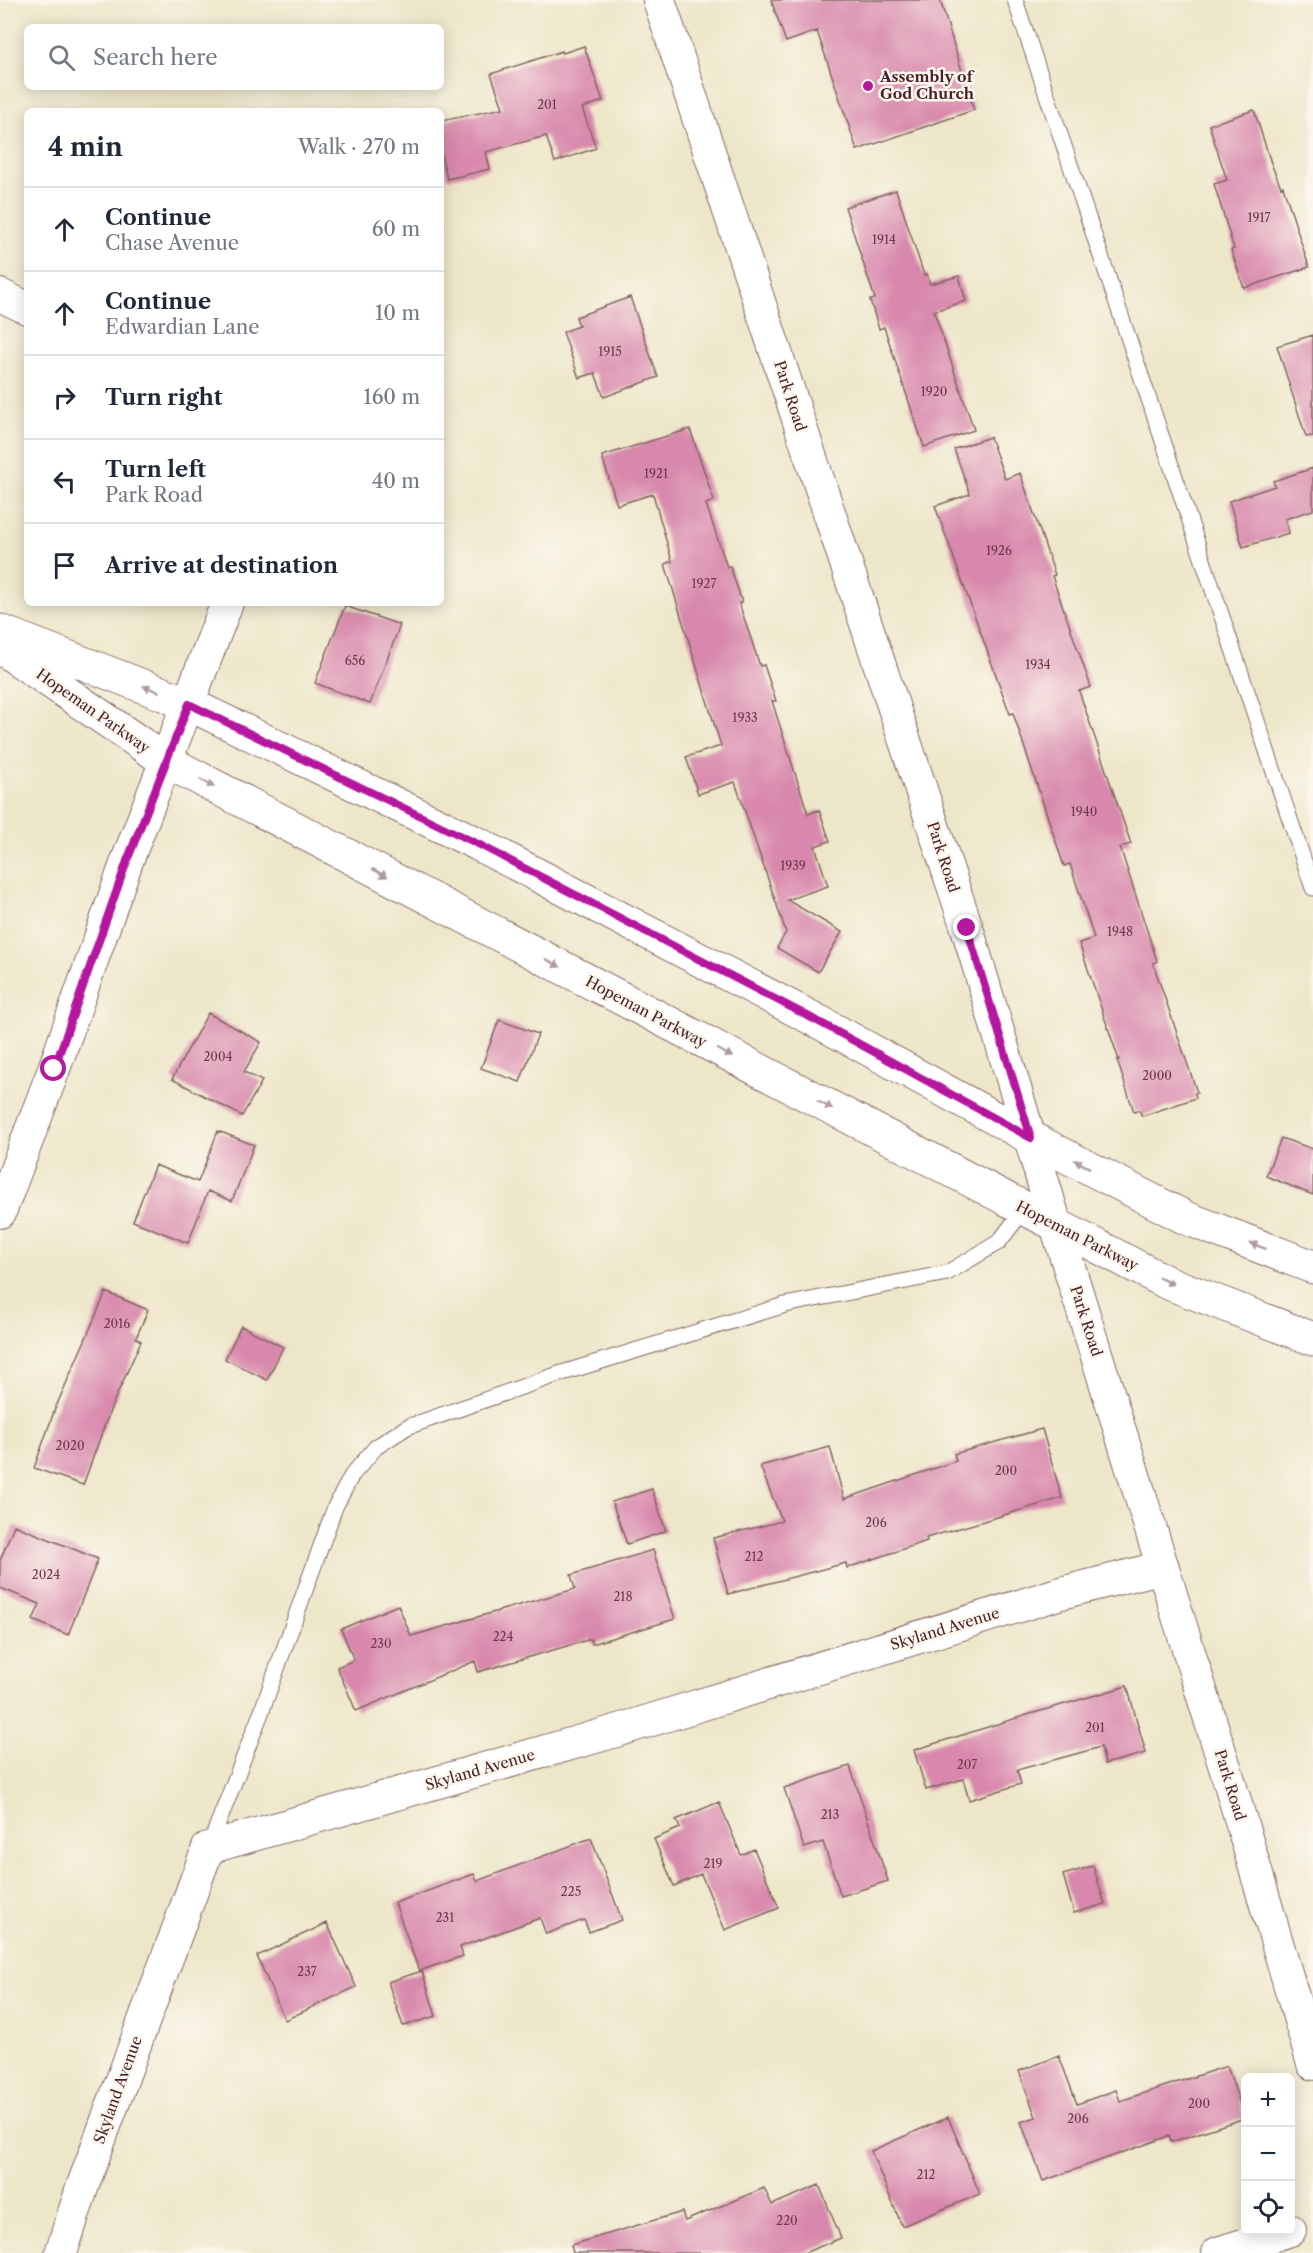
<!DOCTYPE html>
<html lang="en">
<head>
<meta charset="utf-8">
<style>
  body { margin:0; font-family:"Libre Caslon Text",serif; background:#f2f2f3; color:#1f2937 }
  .controls { position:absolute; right:18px; bottom:18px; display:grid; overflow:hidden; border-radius:9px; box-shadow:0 3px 15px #0003 }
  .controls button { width:54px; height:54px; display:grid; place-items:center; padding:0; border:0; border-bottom:2px solid #e0e1e3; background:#fff; color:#1f2937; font:30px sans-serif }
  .stop { position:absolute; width:18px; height:18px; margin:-14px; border:4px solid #b5179e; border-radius:50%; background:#fff }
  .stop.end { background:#b5179e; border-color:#fff; box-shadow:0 2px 6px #0008 }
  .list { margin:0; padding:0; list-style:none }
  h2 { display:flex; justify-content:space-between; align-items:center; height:78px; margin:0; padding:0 24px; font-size:26px }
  h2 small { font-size:20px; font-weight:400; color:#747a83 }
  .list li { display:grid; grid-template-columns:39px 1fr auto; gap:18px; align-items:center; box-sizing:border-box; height:84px; padding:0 24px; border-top:2px solid #e0e1e3 }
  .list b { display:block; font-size:22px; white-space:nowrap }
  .list p { margin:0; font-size:20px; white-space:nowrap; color:#747a83 }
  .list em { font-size:20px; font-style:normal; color:#747a83 }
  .icon { flex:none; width:33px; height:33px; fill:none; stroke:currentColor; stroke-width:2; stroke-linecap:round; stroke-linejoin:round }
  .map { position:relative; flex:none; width:1313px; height:2253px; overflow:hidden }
  .search { position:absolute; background:#fff; box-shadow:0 3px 15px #0003; left:24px; top:24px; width:420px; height:66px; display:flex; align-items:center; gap:15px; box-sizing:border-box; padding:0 21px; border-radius:9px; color:#747a83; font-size:22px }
  .panel { position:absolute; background:#fff; box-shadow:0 3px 15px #0003; left:24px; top:108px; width:420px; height:498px; border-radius:9px }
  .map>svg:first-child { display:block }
</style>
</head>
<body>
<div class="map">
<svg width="1313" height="2253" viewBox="0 0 1313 2253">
  <rect width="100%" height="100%" fill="#fbf7ec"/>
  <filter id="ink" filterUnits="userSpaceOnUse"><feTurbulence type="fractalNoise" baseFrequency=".0167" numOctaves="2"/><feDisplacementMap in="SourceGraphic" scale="12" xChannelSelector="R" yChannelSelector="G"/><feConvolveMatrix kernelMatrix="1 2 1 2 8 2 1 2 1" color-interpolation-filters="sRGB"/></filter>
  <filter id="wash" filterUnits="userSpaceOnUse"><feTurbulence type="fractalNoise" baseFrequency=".008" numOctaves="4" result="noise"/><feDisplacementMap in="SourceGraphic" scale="24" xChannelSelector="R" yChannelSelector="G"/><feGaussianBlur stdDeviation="1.35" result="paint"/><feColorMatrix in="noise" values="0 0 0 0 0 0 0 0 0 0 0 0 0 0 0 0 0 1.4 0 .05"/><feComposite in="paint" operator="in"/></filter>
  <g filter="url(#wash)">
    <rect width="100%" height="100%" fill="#ede6c9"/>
    <g id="blocks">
      <!-- building -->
      <path fill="#d888ac" d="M771,0H940L974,110L857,150L817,31L786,42Z
        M584,46L603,101L582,108L596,148L555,162L546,136L486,152L490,169L447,179L441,154V121L503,108L491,74L562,51L563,53Z
        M1254,110L1272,166L1281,187L1283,186L1309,267L1244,288L1231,250L1234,249L1214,184L1227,180L1209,125Z
        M896,190L924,275L927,274L930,284L959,276L966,301L934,311L974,430L924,447L884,327L879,329L870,300L875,299L845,207Z
        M630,297L658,377L604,397L595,373L579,378L563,332L579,326L576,317Z
        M1313,335V436L1306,437L1277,346Z
        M690,429L714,501L706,504L727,567L730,566L742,602L739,603L760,666L764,665L776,701H772L808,814L819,810L830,841L815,846L828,886L787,900L842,932L818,972L777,948L786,932L735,782L698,794L686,757L721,746L665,564L672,561L653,494L617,505L602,456Z
        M990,437L1005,479L1020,473L1055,575L1052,576L1091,687L1079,691L1131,844L1120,847L1157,961L1153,963L1197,1092L1195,1093L1196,1098L1142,1116L1139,1110L1134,1112L1117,1060H1119L1079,943L1094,938L1070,864L1064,866L1013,713L1010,714L935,506L970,494L954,449Z
        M1313,468V510L1285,519L1289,533L1243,547L1229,501L1275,486L1273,481Z
        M345,606L400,625L370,704L315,683Z
        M208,1013L261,1042L244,1072L262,1081L242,1116L172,1079Z
        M499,1020L538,1034L520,1082L481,1068Z
        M218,1131L254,1145L232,1201L208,1191L188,1243L133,1221L155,1165L198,1182Z
        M1281,1138L1313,1149V1195L1266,1176Z
        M106,1292L148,1310L136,1338L141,1341L111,1408L83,1485L34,1468L55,1409Z
        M241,1326L283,1347L267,1380L225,1359Z
        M1042,1429L1062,1498L926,1538L927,1541L847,1568L846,1563L728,1594L713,1538L782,1521L760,1466L830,1447L844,1499L956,1461L954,1454Z
        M652,1489L666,1531L627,1544L612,1502Z
        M14,1525L98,1559L68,1635L33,1620L40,1604L0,1588V1561Z
        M653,1550L675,1619L592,1644L591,1639L478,1672L475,1661L356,1711L337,1667L354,1660L341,1629L398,1605L411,1636L575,1589L571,1575Z
        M1127,1686L1146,1753L1105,1764L1101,1747L1017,1770L1021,1784L969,1800L963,1779L926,1790L914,1750L1020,1717Z
        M850,1766L888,1881L841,1896L823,1842L804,1848L784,1788Z
        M719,1802L741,1855L754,1849L779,1908L725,1930L701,1874L674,1886L654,1839L680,1828L676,1820Z
        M591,1838L622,1920L589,1932L584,1920L546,1934L540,1918L460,1947L463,1956L419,1971L395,1903L474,1874L477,1881Z
        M1093,1866L1105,1904L1074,1913L1063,1875Z
        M327,1923L356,1987L285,2020L257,1956Z
        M422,1971L436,2016L403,2026L388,1982Z
        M1059,2056L1077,2104L1116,2090L1120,2101L1227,2066L1245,2118L1171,2142L1169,2136L1043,2181L1021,2122L1036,2117L1019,2071Z
        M948,2117L980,2194L902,2226L871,2151Z
        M819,2185L841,2238L804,2253H573L571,2245L682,2212L685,2221L764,2188L772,2205Z"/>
    </g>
  </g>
  <g filter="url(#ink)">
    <use href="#blocks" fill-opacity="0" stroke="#836562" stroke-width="1.5"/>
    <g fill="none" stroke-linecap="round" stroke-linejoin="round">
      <!-- service casing -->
      <g stroke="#836562" stroke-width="17">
        <path id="service" d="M1015,0L1313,888
          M209,1847L261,1713L335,1507L352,1475L376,1447L407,1427L559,1374L785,1305L947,1273L999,1242L1024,1209"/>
      </g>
      <!-- minor casing -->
      <g stroke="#836562" stroke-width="34">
        <path id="minor" d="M659,0L967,928L1056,1225L1228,1777L1313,2064
          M0,295L27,308
          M0,1212L54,1069L127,861L227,603
          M61,2253L83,2185L208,1848L616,1731L1061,1593L1163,1567
          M1218,2253L1290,2230"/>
      </g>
      <!-- secondary casing -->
      <g stroke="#836562" stroke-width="35">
        <path id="secondary" d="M0,631L189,704L478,844L823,1024L1031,1138L1186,1218L1313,1267
          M0,647L166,761L1166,1282L1313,1339"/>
      </g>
      <!-- service -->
      <use href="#service" stroke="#fff" stroke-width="15"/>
      <!-- minor -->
      <use href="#minor" stroke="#fff" stroke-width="32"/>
      <!-- secondary -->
      <use href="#secondary" stroke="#fff" stroke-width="33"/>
    </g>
    <!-- one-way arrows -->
    <defs><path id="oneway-solid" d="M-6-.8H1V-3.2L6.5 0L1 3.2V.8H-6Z" transform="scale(1.5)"/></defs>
    <g fill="#ae9aa0">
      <use href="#oneway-solid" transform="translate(151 689) rotate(-159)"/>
      <use href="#oneway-solid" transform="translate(207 783) rotate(28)"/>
      <use href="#oneway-solid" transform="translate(380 873) rotate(28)"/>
      <use href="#oneway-solid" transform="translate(553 963) rotate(28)"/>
      <use href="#oneway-solid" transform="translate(725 1053) rotate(28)"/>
      <use href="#oneway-solid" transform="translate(825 1105) rotate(28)"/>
      <use href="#oneway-solid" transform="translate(1082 1164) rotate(-153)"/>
      <use href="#oneway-solid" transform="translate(1258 1246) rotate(-159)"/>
      <use href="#oneway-solid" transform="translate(1166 1281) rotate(25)"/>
    </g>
  </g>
  <g fill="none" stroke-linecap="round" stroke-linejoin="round" filter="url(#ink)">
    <!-- route -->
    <path stroke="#b5179e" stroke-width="8" d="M54,1069L127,861L189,704L478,844L823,1024L1031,1138L967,928"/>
  </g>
  <!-- markers -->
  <circle fill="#b5179e" stroke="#fbf7ec" stroke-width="2" cx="868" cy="86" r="6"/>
  <g text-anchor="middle" stroke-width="5" stroke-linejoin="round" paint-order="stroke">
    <!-- number labels -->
    <g font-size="12" fill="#6e394b">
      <text x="547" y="109">201</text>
      <text x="1259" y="222">1917</text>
      <text x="884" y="244">1914</text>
      <text x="610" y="356">1915</text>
      <text x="934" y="396">1920</text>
      <text x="656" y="478">1921</text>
      <text x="999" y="555">1926</text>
      <text x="704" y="588">1927</text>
      <text x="355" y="665">656</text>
      <text x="1038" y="669">1934</text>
      <text x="745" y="722">1933</text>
      <text x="1084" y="816">1940</text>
      <text x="793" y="870">1939</text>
      <text x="1120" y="936">1948</text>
      <text x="218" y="1061">2004</text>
      <text x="1157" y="1080">2000</text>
      <text x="117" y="1328">2016</text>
      <text x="70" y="1450">2020</text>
      <text x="1006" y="1475">200</text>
      <text x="876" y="1527">206</text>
      <text x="754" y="1561">212</text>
      <text x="46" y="1579">2024</text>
      <text x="623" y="1601">218</text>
      <text x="503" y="1641">224</text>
      <text x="381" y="1648">230</text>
      <text x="1095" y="1732">201</text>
      <text x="967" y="1769">207</text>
      <text x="830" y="1819">213</text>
      <text x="713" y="1868">219</text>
      <text x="571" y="1896">225</text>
      <text x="445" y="1922">231</text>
      <text x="307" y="1976">237</text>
      <text x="1199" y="2108">200</text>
      <text x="1078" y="2123">206</text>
      <text x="926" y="2179">212</text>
      <text x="787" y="2225">220</text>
    </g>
    <!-- poi labels -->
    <g font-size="15" font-weight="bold" fill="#4a1f2b" stroke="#fbf7ec" text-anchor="start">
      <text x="880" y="82">Assembly of<tspan x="880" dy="17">God Church</tspan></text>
    </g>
    <!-- street labels -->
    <g font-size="15" fill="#4a1f2b" stroke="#fbf7ec">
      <text transform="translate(790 396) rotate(72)" y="5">Park Road</text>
      <text transform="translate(93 711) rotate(35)" y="5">Hopeman Parkway</text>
      <text transform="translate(943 857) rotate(72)" y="5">Park Road</text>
      <text transform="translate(646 1012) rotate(28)" y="5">Hopeman Parkway</text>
      <text transform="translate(1077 1236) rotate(27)" y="5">Hopeman Parkway</text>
      <text transform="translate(1086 1321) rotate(72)" y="5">Park Road</text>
      <text transform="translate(945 1629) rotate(-17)" y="5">Skyland Avenue</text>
      <text transform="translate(480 1770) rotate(-16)" y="5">Skyland Avenue</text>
      <text transform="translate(1230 1785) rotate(73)" y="5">Park Road</text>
      <text transform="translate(118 2090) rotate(-70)" y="5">Skyland Avenue</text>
    </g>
  </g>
</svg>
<div class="controls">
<button>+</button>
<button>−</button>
<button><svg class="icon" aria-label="locate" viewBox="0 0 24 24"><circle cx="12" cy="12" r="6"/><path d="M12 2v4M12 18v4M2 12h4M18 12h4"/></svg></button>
</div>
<div class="stop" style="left:54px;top:1069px"></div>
<div class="stop end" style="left:967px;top:928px"></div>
<div class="search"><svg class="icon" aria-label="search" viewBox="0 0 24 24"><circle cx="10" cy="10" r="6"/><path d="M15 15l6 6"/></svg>Search here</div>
<section class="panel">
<h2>4 min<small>Walk · 270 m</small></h2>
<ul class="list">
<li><svg class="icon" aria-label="ahead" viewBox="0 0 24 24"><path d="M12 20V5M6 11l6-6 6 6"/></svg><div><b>Continue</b><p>Chase Avenue</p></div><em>60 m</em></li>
<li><svg class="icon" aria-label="ahead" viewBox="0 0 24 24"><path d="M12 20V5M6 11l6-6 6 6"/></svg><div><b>Continue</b><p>Edwardian Lane</p></div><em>10 m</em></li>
<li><svg class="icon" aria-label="right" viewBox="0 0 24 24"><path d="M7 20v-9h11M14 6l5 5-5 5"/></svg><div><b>Turn right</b></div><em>160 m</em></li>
<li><svg class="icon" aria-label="left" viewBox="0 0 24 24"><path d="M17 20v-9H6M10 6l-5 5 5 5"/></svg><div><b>Turn left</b><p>Park Road</p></div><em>40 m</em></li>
<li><svg class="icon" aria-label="arrive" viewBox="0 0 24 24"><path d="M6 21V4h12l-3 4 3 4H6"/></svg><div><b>Arrive at destination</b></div></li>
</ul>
</section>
</div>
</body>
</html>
